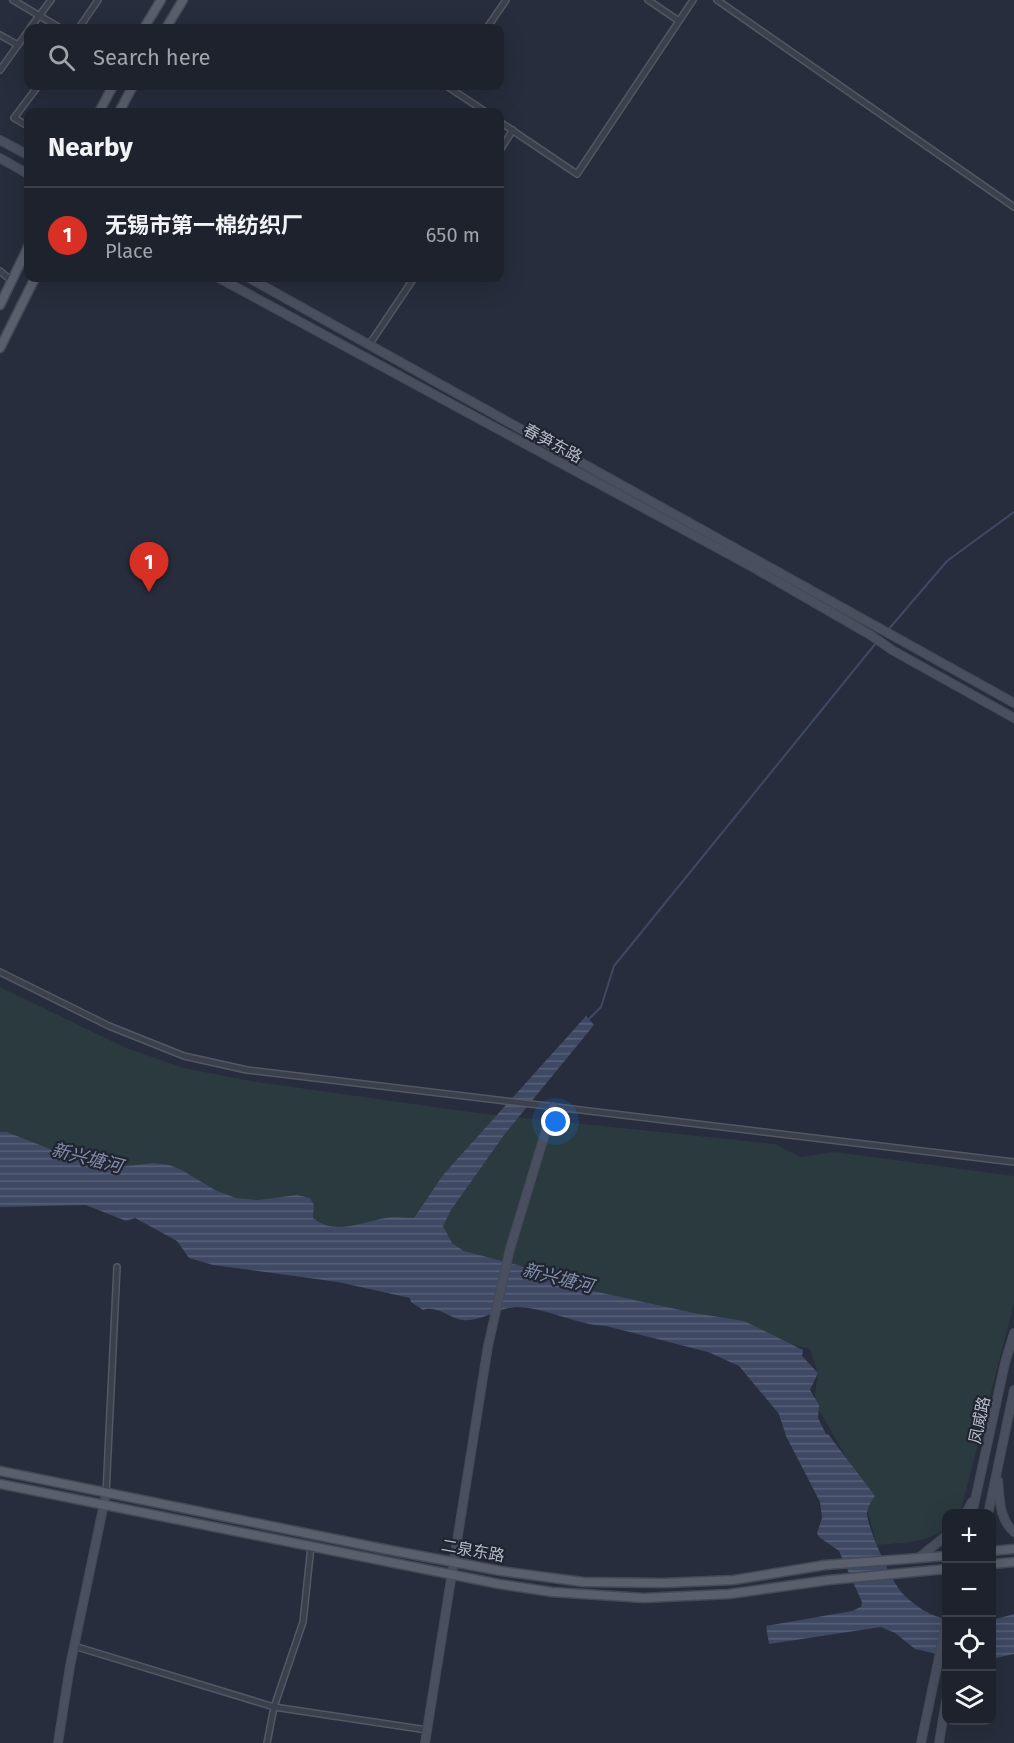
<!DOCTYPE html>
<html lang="en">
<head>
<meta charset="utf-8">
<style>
  body { margin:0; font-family:"Fira Sans","Noto Sans SC",sans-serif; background:#252a35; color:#f1f3f6 }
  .controls { position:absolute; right:18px; bottom:18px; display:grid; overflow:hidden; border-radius:12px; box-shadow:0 6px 24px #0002 }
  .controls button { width:54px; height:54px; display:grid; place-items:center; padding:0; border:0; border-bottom:2px solid #3b3f49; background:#1d222d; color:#f1f3f6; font:30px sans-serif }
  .you { position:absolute; left:556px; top:1122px; width:21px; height:21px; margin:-15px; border:4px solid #fff; border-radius:50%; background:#1a73e8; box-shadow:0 0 0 9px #1a73e833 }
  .badge { display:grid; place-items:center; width:39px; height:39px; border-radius:50%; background:#d93025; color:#fff; font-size:20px; font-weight:700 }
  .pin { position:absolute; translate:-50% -50px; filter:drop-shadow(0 2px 3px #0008) }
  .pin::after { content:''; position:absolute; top:32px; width:21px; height:18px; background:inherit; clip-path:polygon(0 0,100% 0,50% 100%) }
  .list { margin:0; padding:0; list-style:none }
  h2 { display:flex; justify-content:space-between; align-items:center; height:78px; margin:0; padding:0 24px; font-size:26px }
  h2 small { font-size:20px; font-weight:400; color:#a0a4aa }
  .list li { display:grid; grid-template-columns:39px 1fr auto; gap:18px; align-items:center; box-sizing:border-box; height:96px; padding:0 24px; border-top:2px solid #3b3f49 }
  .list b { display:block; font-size:22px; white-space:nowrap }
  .list p { margin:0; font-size:20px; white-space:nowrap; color:#a0a4aa }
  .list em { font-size:20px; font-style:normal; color:#a0a4aa }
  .icon { flex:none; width:33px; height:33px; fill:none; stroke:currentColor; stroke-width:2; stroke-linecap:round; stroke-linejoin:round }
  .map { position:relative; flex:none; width:1014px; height:1743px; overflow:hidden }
  .search { position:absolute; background:#1d222d; box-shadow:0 6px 24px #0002; left:24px; top:24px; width:480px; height:66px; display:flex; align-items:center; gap:15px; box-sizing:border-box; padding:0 21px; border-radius:12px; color:#a0a4aa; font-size:22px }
  .panel { position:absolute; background:#1d222d; box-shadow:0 6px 24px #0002; left:24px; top:108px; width:480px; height:174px; border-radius:12px }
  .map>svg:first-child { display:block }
</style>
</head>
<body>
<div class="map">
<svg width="1014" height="1743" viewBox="0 0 1014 1743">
  <defs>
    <pattern id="water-rules" width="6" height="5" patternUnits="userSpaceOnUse" patternTransform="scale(1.5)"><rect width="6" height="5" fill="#3f4963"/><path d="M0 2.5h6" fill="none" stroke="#586178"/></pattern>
  </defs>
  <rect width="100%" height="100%" fill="#272d3c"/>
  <!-- green -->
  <path fill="#2a3a3e" d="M0,987L126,1048L184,1068L251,1081L477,1113L775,1144L800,1157L835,1152L1014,1176V1303L961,1510L958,1513L946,1514V1528C927,1543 901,1543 877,1545L858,1477L814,1402L818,1373L810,1349L584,1289L518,1265L464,1251L452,1243L443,1226L342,1228L321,1225L313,1218L314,1205L310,1198L297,1195L258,1200L236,1198L215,1190L182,1170L132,1166L117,1167L80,1156H68L7,1132H0Z"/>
  <!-- water -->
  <path fill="url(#water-rules)" d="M586,1016L594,1025L504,1135L451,1210L443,1226L452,1243L464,1251L518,1265L584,1289L694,1313L744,1321L803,1350L802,1356L818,1373L810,1390L819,1405L818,1418L826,1434H828L875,1496C871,1501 868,1506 867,1513C867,1527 892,1583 903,1594C915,1606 930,1616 946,1619V1656L915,1649L895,1633L881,1627L769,1644L766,1626L852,1611L861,1607L862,1602L839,1551L819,1537L817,1533L822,1518L820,1502L786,1436L779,1414L739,1366L708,1352L606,1326C576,1325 545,1307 516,1307C498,1308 481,1322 462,1320C449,1318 437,1305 423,1310L411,1302L410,1298L338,1282L213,1265L189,1258L177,1241L135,1218L126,1221L86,1205L0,1207V1132H7L68,1156H80L117,1167L154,1163L169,1165L182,1170L215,1190L236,1198L258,1200L297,1195L310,1198L314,1205L313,1218C334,1236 362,1222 386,1218C395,1216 405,1218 414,1218L443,1175Z
    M1014,1614V1654L992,1659V1620Z"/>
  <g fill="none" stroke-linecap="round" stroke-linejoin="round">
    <!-- stream -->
    <path stroke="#3f4963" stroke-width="2" d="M888,630L947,561L1014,512
      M588,1020L601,1007L614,966L876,643"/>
    <!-- street casing -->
    <g stroke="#535864" stroke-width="8">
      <path id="street" d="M13,0L60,28
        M648,0L679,21
        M717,0L1014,207
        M30,28L51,0
        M79,28L98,0
        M487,28L506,0
        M0,35L18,45
        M0,70L28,31
        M449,86L448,87L486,112
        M500,122L577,174L693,0
        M28,126L14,118L38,86
        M500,150L513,130
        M0,271L12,281
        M369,345L414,278
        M0,972L109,1026L184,1056L247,1070L1014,1162
        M106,1494L117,1267
        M74,1646L274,1707L427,1730
        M267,1743L274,1707L303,1622L311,1546"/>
    </g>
    <!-- secondary casing -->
    <g stroke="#444955" stroke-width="10">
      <path id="secondary" d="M0,140L28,155
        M0,158L28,174
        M219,278L749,565L872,636L892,650L1014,718
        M249,278L1014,703
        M998,1481C1000,1500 999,1519 1014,1532
        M965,1514L972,1502
        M972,1514L1005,1363L1014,1333
        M988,1514L1014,1390
        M920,1557L946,1536
        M58,1743L70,1666L106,1494
        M425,1743L488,1346L510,1249L553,1107
        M921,1743L946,1624
        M939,1743L946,1701"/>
    </g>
    <!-- primary casing -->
    <g stroke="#444955" stroke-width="11">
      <path id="primary" d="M144,28L161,0
        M166,28L183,0
        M99,112L113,86
        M119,112L133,86
        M0,305L28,247
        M0,348L35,278
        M0,1471L384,1549L501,1571L583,1582L664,1583L734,1580L825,1565L946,1556
        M0,1484L499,1584L552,1592L644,1598L729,1594L829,1580L946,1569
        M992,1551L1014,1549
        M992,1564L1014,1562"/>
    </g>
    <!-- street -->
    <use href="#street" stroke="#3b404c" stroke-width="5"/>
    <!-- secondary -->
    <use href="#secondary" stroke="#494f5f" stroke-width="8"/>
    <!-- primary -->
    <use href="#primary" stroke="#595f6c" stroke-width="8"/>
  </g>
  <g text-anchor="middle" stroke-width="4.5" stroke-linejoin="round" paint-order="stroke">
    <!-- street labels -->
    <g font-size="16" fill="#b7bbc7" stroke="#202531">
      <text transform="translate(553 443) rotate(28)" y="6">春笋东路</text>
      <text transform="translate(979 1420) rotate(-78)" y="6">凤威路</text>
      <text transform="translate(473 1550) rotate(10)" y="6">二泉东路</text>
    </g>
    <!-- water labels -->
    <g font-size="18" font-style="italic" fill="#828eab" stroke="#202531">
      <text transform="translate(87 1158) rotate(14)" y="6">新兴塘河</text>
      <text transform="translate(558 1278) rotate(14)" y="6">新兴塘河</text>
    </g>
  </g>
</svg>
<div class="controls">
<button>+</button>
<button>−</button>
<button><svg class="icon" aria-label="locate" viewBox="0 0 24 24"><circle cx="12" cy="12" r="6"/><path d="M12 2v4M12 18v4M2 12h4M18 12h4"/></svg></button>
<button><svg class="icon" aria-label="layers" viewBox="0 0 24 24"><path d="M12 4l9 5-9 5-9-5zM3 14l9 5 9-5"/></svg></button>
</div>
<div class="you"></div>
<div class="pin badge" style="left:149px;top:592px">1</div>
<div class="search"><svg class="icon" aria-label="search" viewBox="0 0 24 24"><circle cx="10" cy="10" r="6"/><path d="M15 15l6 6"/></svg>Search here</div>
<section class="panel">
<h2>Nearby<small></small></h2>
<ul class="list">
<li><span class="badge">1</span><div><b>无锡市第一棉纺织厂</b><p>Place</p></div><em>650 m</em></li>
</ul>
</section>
</div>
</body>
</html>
